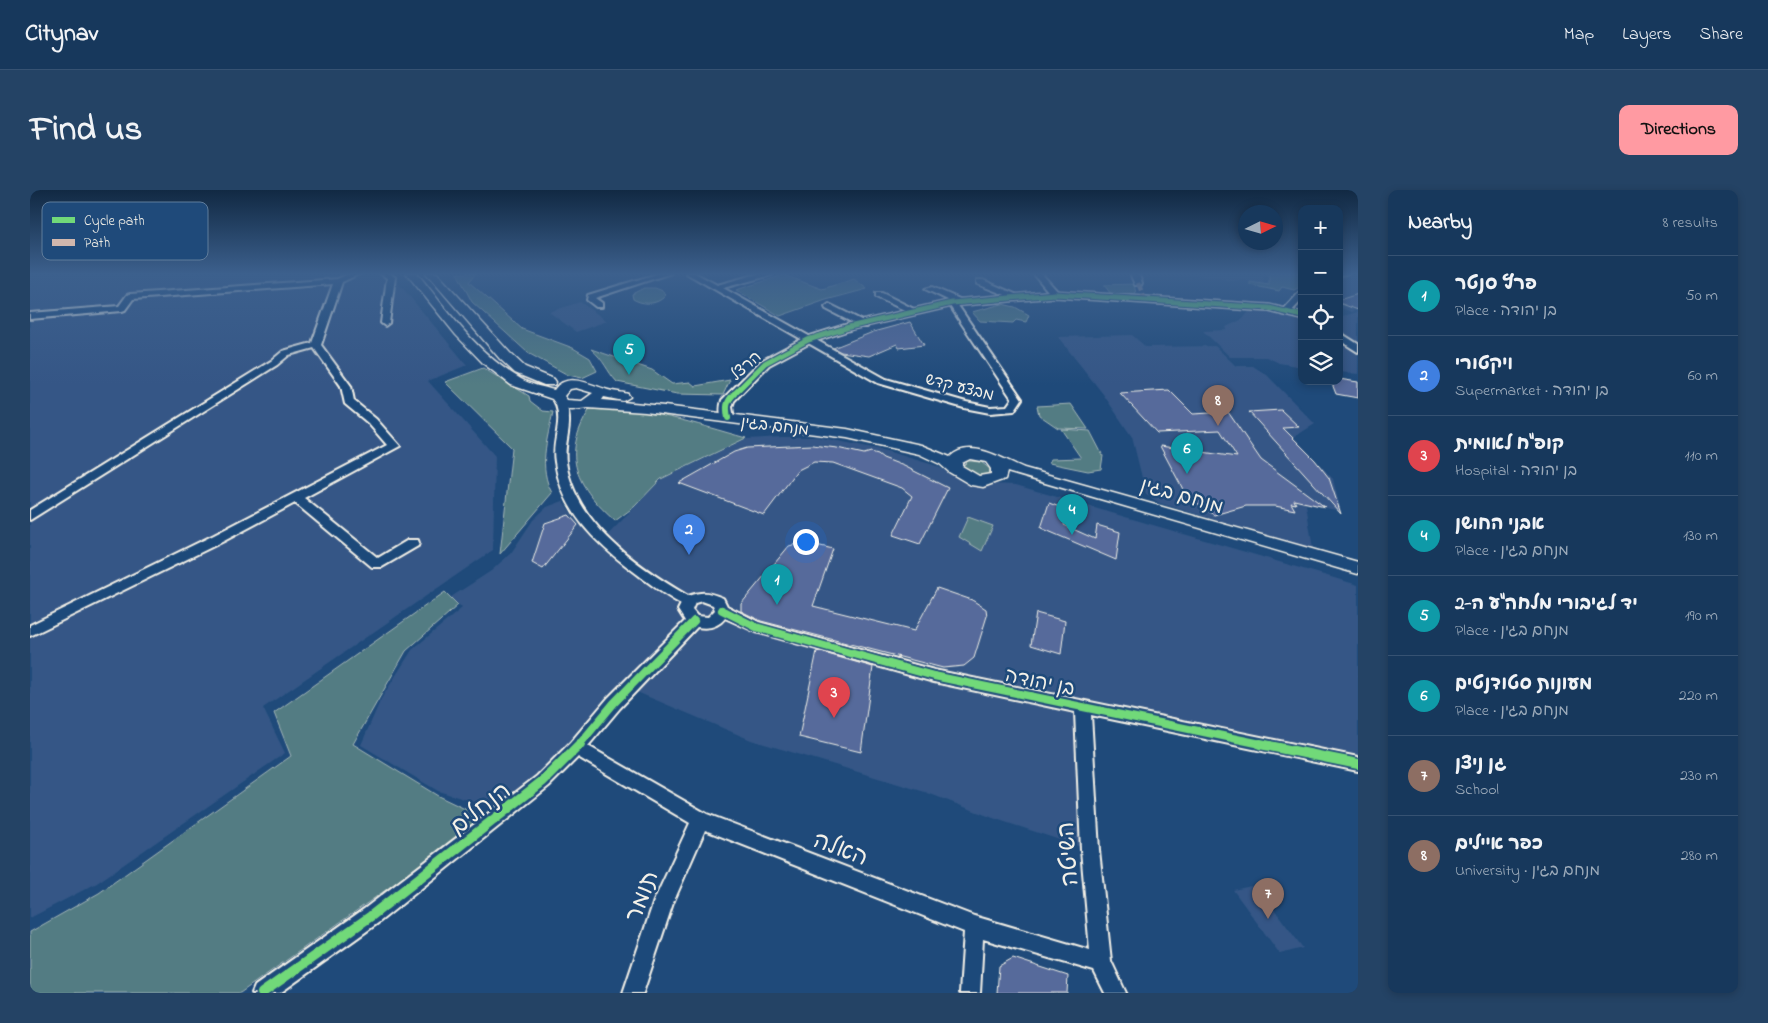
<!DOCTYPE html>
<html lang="en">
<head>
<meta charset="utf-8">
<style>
  body { margin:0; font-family:"Indie Flower","Playpen Sans Hebrew",sans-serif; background:#244365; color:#f1f3f6 }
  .controls { position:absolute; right:15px; top:15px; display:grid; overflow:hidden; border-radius:10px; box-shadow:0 2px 8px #0003 }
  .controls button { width:45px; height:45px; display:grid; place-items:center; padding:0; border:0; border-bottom:1px solid #365272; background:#17385c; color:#f1f3f6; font:25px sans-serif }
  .compass { position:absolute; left:1208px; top:15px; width:45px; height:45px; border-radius:50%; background:#17385c; box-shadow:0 2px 8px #0003; rotate:85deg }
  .you { position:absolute; left:775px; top:351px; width:18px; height:18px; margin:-12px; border:4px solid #fff; border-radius:50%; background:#1a73e8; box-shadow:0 0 0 8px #1a73e833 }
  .badge { display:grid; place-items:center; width:32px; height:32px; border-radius:50%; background:#ff9aa2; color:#fff; font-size:16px; font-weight:700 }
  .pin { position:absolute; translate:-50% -41px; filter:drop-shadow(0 1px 2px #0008) }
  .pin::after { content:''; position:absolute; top:26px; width:18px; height:15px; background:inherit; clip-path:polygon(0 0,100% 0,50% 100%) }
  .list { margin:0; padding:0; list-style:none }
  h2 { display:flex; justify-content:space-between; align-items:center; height:65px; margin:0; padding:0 20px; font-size:21px }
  h2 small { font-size:16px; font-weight:400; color:#9eacbb }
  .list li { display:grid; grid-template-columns:32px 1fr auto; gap:15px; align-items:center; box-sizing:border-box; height:80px; padding:0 20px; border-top:1px solid #365272 }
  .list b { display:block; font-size:19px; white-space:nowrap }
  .list p { margin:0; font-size:16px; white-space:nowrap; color:#9eacbb }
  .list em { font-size:16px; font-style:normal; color:#9eacbb }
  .icon { flex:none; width:28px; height:28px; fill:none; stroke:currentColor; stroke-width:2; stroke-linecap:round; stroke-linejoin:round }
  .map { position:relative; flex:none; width:1328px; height:803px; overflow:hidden; border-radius:10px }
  header { display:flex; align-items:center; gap:30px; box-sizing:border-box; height:70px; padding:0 25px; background:#17385c; border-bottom:1px solid #365272 }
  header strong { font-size:24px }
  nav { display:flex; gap:28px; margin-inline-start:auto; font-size:18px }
  .intro { display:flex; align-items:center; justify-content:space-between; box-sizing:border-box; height:120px; padding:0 30px }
  h1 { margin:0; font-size:35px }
  .button { padding:12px 22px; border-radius:10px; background:#ff9aa2; color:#111; font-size:18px; font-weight:700 }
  main { display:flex; gap:30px; padding:0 30px }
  aside { flex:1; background:#17385c; border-radius:10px; box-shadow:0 2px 8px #0003 }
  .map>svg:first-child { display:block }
</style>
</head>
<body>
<header>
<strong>Citynav</strong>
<nav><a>Map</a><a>Layers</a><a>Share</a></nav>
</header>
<div class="intro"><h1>Find us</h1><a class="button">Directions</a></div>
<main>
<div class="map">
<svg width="1328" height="803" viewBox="0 0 1328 803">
  <rect width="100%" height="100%" fill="#1f4a7a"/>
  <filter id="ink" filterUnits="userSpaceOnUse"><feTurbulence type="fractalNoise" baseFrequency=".02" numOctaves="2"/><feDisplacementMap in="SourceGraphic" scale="10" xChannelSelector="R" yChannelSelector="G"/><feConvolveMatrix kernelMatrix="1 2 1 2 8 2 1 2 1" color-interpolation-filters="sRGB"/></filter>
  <g filter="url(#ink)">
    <!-- built -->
    <path fill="#345786" d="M0,83H360L437,175L398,191L465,266L463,360L233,518L255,563L67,693L0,728Z
      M1153,83H1234L1233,94L1212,90L1203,91Z
      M1320,83H1328V120L1321,122L1309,117V88Z
      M550,112L577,131L546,142L519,122Z
      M1220,120L1248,123L1272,130V177L1249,173L1237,167H1200L1173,141L1197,140L1196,137L1213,129Z
      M1328,122V184L1309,182V127Z
      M1102,145L1116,157L1185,156L1206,176H1223L1237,185L1285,234L1264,247L1303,289L1311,321L1276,314L1283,359L1129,313L1116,304L1102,247L1073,204L1028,147Z
      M751,247H788L853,260L907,276L936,293L986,295L1328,395V567L1266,556L1178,535L1049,510L1060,660L963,628L895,602L721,550L602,500L470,620L408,601L331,555L351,509L382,460L432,418L421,407L461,381L481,363L503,330L517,317L533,311L545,329L568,355L632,289L716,249Z
      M1226,695L1273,758L1250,764L1203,700Z"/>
    <!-- green -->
    <path fill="#537c83" stroke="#a4b6b6" d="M427,83H446L439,92L492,139L543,158L560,168L567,181L552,188L538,185L498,163L442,112Z
      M1239,83H1272V96L1264,100L1252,97L1249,101L1220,95V92L1239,95Z
      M754,85L792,99L824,89L837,99L796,110L750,126L706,100Z
      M1104,94L1106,104H1081L1074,95Z
      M614,98H625L633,101L635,106C627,115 613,115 603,109L602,104Z
      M972,114L985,117L999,125L996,132L986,130L983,133L950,131L942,122Z
      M561,159L622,180L642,194L660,192L665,196L700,190L693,205L647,204L587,192C576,180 575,171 561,159Z
      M453,178L499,206L500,211L513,221L523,222C517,250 508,277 522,303L470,364L482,258L415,192Z
      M1041,214L1058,239L1028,238L1009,225L1007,216Z
      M560,219C613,216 666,234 716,248L631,289L604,317L585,331C547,297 530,266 560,219Z
      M1031,239L1060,241L1073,266L1071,279L1058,281L1019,273L1021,269L1051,268Z
      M938,271L951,272L960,279L959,284L948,287L932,277Z
      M938,327L963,336L952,361L929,347Z
      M415,402L428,415L376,461L323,554L408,606L456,629L210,803H0V742L69,703L261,566L244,523Z"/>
    <!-- building -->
    <path fill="#566b9b" stroke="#f4f1e8" d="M1328,104V120L1309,113V110Z
      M880,132L894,155L869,158L867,154L839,166L811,162L803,158L843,142Z
      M1309,189L1328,192V208L1306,204L1301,191H1309Z
      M1139,200L1163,224L1198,222L1231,270L1295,317L1264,310L1266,314L1261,313L1265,320L1245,316H1216L1184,325L1156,305L1130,256L1207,267L1190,240L1127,243L1090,203Z
      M1251,220L1269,237L1253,238L1285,270L1299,288L1311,324L1219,222Z
      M782,255L807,258L834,264L841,262L848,264L853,268L874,276L918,298L890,354L863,345L882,306L872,298L803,273L784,272L768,280L734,325L649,293L704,262L717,258Z
      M1019,313L1040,321L1034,335L1065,349L1067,335L1090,342L1086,370L1011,338Z
      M539,325L548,335L513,379L502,373L515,333Z
      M774,352L803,359L783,416L884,441L907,398L942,410L956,419L957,426L944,468L934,476L913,478L731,431L711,421V414L759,356Z
      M1006,423L1035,431L1031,464L1001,455Z
      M787,461L843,477L831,562L769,547Z
      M983,768L1038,786L1037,803H967L969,776Z"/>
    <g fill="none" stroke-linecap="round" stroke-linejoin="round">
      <!-- minor casing -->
      <g stroke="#f4f1e8" stroke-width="4">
        <path id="minor" d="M321,83H331L312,92L291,155L321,196L324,211L346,229L370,256L274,308L348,368L378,350H388L389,353L388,356L352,377H342L265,313L194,351L0,446V435L184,345L357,255L338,233L315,214L311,196L284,158L259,165L247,175L0,330V320L241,171L253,161L282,153L303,94L103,109L95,120L92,121L0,129V123L89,116L97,105L100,104L307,89Z
          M350,83H359L365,87L359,133L355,136L351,133L357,88Z
          M630,83H641L565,108L572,113V117H566L557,110L558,105Z
          M656,83H665L687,95L731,83H743L742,85L693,98L856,189L936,212L960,217L977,216L982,209L918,113L920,111L895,99L902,97L932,110V114H927L992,209L984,221L960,223L934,218L848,193Z
          M1003,83H1011L1028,102V106H1022Z
          M1100,83H1108L1112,93L1111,95H1105Z
          M1309,83H1318L1309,86Z
          M947,90H953L990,106L983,108L947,94Z
          M846,103H852L888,121L881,123L846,107Z
          M1269,103H1272V110L1259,124H1253V120Z
          M799,114L837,133L838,135L837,137H831L796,119L795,117Z
          M530,209L535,212C545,235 533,250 536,272C545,334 607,376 658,406C674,401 677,402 693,408L697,416L730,433L904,480L1328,567V581L1061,525L1069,660L1081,771L1096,803H1075L1064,781L953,749L950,803H930L934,742L675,640L643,713L613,803H593L624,711L660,633L548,567L519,596L348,733L250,803H222L225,796L334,719L507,586L540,553L578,508L655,431L648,420L651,414C634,405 619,393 603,381C566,353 532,322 525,272C521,250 534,235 525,212ZM672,411L683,415L685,420L678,427L667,426L662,420L665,413ZM695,428L726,442L904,492L1045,522L1051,660L1060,760L944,726L677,624L558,556L590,518L667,437C678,439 688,437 695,428Z"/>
      </g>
      <!-- tertiary casing -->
      <g stroke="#f4f1e8" stroke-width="4">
        <path id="tertiary" d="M1025,101L1239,115L1272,123V129L1239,121L1025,107L922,116L822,139L782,152L739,175L704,211L702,217L704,228L702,231H694C689,224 690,217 692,210L731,171L774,148L815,135L922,110Z
          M1309,142L1328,154V162L1309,150Z"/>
      </g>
      <!-- secondary casing -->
      <g stroke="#f4f1e8" stroke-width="3">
        <path id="secondary" d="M376,83H387C417,120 448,165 491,189C501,195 513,197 524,200C537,181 561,195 578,200C585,202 592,202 598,204L600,207L593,211L574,207L572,210L634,216L817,239L891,255L920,267C940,247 974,270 994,278L1328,372V384L977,282L975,289L953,297L941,295L919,282L910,274L889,264L817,248L615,222L558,218L542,220L527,216L522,209L481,195L454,174L426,145ZM546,198L563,203L552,211L537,210L534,206L540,199ZM940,269L956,272L961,279V284L949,286L932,276V273Z
          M396,83H407L480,163L495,177L524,189L526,192L524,195H514L485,183L470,169Z"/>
      </g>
      <!-- minor -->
      <use href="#minor" fill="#1f4a7a" fill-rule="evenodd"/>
      <!-- tertiary -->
      <use href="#tertiary" fill="#1f4a7a" fill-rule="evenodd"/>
      <!-- secondary -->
      <use href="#secondary" fill="#1f4a7a" fill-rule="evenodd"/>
      <!-- quiet -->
      <path stroke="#d1b7ad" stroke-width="4.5" stroke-dasharray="8 4.5" stroke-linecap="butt" d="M1108,93L1116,112"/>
      <!-- cycleway-far3 casing -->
      <g stroke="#1f4a7a" stroke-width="7">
        <path id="cycleway-far3" d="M703,205L735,173L778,150L819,137L922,113L1025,104L1239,118L1272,126"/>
      </g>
      <!-- cycleway-far2 casing -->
      <g stroke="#1f4a7a" stroke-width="9">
        <path id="cycleway-far2" d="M698,228C696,217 696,212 704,204"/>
      </g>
      <!-- cycleway-far1 casing -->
      <g stroke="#1f4a7a" stroke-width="11">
        <path id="cycleway-far1" d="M692,420L726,437L904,486L1236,555
          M549,555L584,513L664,431"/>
      </g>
      <!-- cycleway casing -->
      <g stroke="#1f4a7a" stroke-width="13">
        <path id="cycleway" d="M1230,554L1328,574
          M232,803L341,726L513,591L550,554"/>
      </g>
      <!-- cycleway-far3 -->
      <use href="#cycleway-far3" stroke="#71d979" stroke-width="5"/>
      <!-- cycleway-far2 -->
      <use href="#cycleway-far2" stroke="#71d979" stroke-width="6"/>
      <!-- cycleway-far1 -->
      <use href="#cycleway-far1" stroke="#71d979" stroke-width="8"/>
      <!-- cycleway -->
      <use href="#cycleway" stroke="#71d979" stroke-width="10"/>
    </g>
  </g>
  <!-- sky -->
  <linearGradient id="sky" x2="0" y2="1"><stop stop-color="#112943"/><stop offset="0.43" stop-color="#3c608d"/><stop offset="1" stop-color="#3c608d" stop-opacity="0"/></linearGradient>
  <rect width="1328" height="195" fill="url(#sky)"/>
  <g text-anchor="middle" stroke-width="5" stroke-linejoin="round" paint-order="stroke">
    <!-- far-street labels -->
    <g font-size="16" fill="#f4f1e8" stroke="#1f4a7a">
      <text transform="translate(715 175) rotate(-42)" y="6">הרצל</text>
      <text transform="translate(930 196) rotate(14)" y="6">מבצע קדש</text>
      <text transform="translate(745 235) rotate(7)" y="6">מנחם בגין</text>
    </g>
    <!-- street labels -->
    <g font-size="20" fill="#f4f1e8" stroke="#1f4a7a">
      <text transform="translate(1152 305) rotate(16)" y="7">מנחם בגין</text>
      <text transform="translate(1010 491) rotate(12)" y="7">בן יהודה</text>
    </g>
    <!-- near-street labels -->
    <g font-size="24" fill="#f4f1e8" stroke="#1f4a7a">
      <text transform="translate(450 618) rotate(-38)" y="8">הנחלים</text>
      <text transform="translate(811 658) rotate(21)" y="8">האלה</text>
      <text transform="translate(1037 664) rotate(-94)" y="8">השיטה</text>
      <text transform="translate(611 706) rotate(-69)" y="8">תומר</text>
    </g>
  </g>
  <!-- legend -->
  <rect x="12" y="12" width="166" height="58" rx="8" fill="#1f4a7a" stroke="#5f7c9b" stroke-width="1"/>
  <rect x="22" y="27" width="23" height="6" fill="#71d979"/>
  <rect x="22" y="49" width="23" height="7" fill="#d1b7ad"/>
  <g font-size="14" fill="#f4f1e8">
    <text x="54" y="35">Cycle path</text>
    <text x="54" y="57">Path</text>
  </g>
</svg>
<div class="controls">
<button>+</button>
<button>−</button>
<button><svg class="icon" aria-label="locate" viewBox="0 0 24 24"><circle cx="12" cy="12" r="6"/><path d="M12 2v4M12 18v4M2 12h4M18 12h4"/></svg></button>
<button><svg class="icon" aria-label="layers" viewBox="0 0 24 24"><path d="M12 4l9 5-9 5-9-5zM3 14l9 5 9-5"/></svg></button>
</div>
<svg class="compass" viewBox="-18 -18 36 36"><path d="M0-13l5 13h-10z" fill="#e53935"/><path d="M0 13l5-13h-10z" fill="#9eacbb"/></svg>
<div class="you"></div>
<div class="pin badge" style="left:747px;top:415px;background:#0f9aa8">1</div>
<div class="pin badge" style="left:659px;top:365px;background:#3f7fe0">2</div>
<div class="pin badge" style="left:804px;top:528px;background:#e0444e">3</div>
<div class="pin badge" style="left:1042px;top:345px;background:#0f9aa8">4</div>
<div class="pin badge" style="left:599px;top:185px;background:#0f9aa8">5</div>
<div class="pin badge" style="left:1157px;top:284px;background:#0f9aa8">6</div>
<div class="pin badge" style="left:1238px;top:729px;background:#8d6e63">7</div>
<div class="pin badge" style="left:1188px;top:236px;background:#8d6e63">8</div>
</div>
<aside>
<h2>Nearby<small>8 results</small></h2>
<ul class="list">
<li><span class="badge" style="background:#0f9aa8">1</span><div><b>פרץ סנטר</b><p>Place · בן יהודה</p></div><em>50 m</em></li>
<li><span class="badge" style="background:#3f7fe0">2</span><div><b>ויקטורי</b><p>Supermarket · בן יהודה</p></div><em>60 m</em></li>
<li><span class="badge" style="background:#e0444e">3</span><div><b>קופ&quot;ח לאומית</b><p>Hospital · בן יהודה</p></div><em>110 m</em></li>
<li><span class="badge" style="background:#0f9aa8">4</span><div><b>אבני החושן</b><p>Place · מנחם בגין</p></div><em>130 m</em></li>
<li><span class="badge" style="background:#0f9aa8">5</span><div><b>יד לגיבורי מלחה&quot;ע ה-2</b><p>Place · מנחם בגין</p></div><em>190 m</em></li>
<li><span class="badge" style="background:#0f9aa8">6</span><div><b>מעונות סטודנטים</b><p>Place · מנחם בגין</p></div><em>220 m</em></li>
<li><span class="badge" style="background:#8d6e63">7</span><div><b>גן ניצן</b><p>School</p></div><em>230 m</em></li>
<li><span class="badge" style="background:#8d6e63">8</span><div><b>כפר איילים</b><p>University · מנחם בגין</p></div><em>280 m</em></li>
</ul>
</aside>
</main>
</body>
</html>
